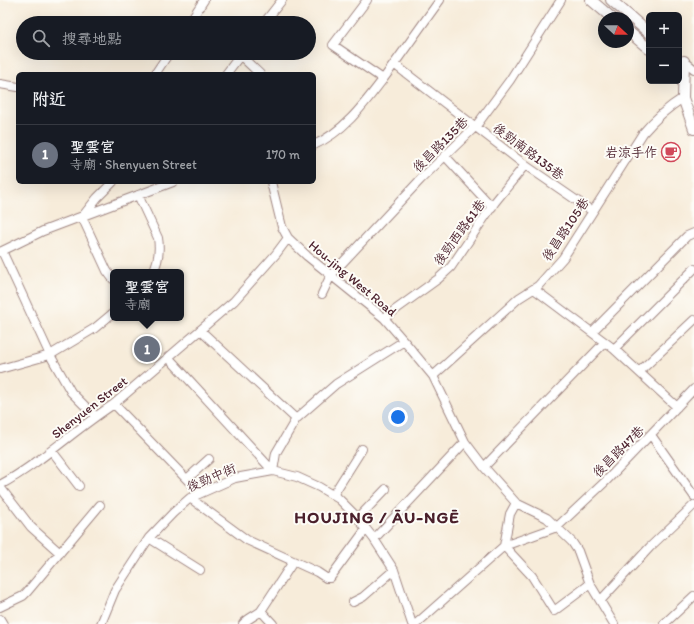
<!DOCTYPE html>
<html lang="zh-TW">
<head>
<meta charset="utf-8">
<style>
  body { margin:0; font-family:Itim,"LXGW WenKai TC",sans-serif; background:#20242c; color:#f1f3f6 }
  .controls { position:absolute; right:12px; top:12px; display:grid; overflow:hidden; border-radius:6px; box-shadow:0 4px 16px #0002 }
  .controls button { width:36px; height:36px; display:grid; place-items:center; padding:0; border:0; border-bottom:1px solid #363941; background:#171b24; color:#f1f3f6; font:20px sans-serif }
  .compass { position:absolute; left:598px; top:12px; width:36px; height:36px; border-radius:50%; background:#171b24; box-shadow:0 4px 16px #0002; rotate:112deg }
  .you { position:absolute; left:398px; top:417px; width:14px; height:14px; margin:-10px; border:3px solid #fff; border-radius:50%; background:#1a73e8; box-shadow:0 0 0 6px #1a73e833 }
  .badge { display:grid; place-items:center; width:26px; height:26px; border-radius:50%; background:#7c3aed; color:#fff; font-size:13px; font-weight:700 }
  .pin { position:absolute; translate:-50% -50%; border:2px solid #fff; box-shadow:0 1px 4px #0006 }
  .popup { position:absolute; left:110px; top:269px; width:74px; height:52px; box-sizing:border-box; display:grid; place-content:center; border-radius:6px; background:#171b24; filter:drop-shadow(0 1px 3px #0005); font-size:13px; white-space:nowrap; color:#9ea1a6 }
  .popup b { font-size:15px; color:#f1f3f6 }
  .popup::after { content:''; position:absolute; left:50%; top:100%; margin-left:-8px; border:8px solid transparent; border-top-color:#171b24 }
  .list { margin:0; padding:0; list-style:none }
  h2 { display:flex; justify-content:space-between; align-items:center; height:52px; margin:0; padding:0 16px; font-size:17px }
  h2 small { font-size:13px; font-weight:400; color:#9ea1a6 }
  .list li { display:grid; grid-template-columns:26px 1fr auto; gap:12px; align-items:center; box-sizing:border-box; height:60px; padding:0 16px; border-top:1px solid #363941 }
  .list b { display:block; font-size:15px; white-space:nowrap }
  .list p { margin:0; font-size:13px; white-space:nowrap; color:#9ea1a6 }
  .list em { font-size:13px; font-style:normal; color:#9ea1a6 }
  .icon { flex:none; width:22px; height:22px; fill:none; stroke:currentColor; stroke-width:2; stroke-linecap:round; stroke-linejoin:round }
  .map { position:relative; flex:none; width:694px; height:624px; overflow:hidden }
  .search { position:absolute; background:#171b24; box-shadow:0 4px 16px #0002; left:16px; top:16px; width:300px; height:44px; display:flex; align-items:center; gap:10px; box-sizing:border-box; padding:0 14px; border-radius:22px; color:#9ea1a6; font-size:15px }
  .panel { position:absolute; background:#171b24; box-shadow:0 4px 16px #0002; left:16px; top:72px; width:300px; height:112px; border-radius:6px }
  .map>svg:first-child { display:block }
</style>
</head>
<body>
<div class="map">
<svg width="694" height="624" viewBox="0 0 694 624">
  <rect width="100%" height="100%" fill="#fdfcf7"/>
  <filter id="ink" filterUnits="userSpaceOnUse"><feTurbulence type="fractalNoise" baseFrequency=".025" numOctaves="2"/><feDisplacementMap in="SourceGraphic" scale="8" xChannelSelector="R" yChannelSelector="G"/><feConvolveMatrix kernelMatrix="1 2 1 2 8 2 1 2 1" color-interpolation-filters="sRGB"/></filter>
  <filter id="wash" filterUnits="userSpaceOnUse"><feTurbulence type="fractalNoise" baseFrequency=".012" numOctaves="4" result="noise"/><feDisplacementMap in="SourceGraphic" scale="16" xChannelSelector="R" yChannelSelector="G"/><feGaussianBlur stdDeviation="0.9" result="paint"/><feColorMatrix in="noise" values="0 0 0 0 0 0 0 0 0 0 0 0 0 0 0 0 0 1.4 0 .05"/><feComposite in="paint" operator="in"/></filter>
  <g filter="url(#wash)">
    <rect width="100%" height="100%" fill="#f7ecda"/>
  </g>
  <g filter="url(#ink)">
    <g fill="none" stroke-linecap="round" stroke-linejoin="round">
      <!-- minor casing -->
      <g stroke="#a08682" stroke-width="10">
        <path id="minor" d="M367,0L333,45L383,79
          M189,23L204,0
          M264,23L282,0
          M240,55L260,74
          M684,61L694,69
          M394,64L525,165L592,211
          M155,74L169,53
          M226,74L242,53
          M0,84L18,87
          M314,145C345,131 364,104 384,78C403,52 421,26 440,0
          M445,156L492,207
          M113,182L97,198L82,217L107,271L113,279
          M271,182L282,227L288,238L307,256L384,318L404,341L433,376L465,442L484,467L516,503L547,518L572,542L578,551L590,584L614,624
          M138,195L158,238C160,250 158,262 153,272
          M0,252L43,231L173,182
          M534,289L614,349L677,407
          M322,294L331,275L421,179L476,126L510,80L561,0
          M384,318L438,279L451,267L495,202L525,165
          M200,330L296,419
          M592,332L687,236L694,233
          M614,349L694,269
          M168,357L273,471
          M0,369L50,355L2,251
          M639,372L694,320
          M433,376L519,298L538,286L563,258L643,133C655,119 667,108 683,98
          M114,404L200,493
          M95,416L71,392L50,355L95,328L113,313
          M651,435L694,496
          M52,451L79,486
          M484,467L605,342
          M273,471L276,453L296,419L336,384L404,341
          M187,479L209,459
          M0,485C42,462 74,430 114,404L234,301L276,254L288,238
          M0,487L31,527L60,553
          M333,495L362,449
          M190,498L247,540L317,572L326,578H330L366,529
          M516,503L510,514L504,546L532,576L554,611L590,584
          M358,518L386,489
          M149,538L200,570
          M374,539L465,442
          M601,600L650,547L694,505
          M353,602L363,597L394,570
          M0,607L23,596L27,592L100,505
          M261,611L273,624
          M0,619L3,624
          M101,624L115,590L149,538L173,513L190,498L235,478L273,471L297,477L319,487L339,499L356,516L374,539L394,570L412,624
          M243,624C248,618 255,616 261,611L293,562
          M416,624L504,546L557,527L607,480L694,389
          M664,624L694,596"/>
      </g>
      <!-- tertiary casing -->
      <g stroke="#a08682" stroke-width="12">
        <path id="tertiary" d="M591,0L612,18
          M611,0L649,33
          M628,31L649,49
          M684,61L683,98L694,129"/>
      </g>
      <!-- minor -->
      <use href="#minor" stroke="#fff" stroke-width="8"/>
      <!-- tertiary -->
      <use href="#tertiary" stroke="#fff" stroke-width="10"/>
    </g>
  </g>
  <!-- icons -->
  <defs>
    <g id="cafe-ring" transform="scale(1)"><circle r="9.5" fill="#fdfcf7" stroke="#d1495b" stroke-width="1.5"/><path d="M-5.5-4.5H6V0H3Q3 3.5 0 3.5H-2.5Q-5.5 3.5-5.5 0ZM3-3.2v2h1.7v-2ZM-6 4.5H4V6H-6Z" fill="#d1495b"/></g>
  </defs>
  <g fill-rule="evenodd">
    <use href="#cafe-ring" x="671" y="152"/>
  </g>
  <g text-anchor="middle" stroke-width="4" stroke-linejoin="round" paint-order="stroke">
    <!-- street labels -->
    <g font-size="13" fill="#4a1f2b" stroke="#fdfcf7">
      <text transform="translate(440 144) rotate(-45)" y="5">後昌路135巷</text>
      <text transform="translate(529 151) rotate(37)" y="5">後勁南路135巷</text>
      <text transform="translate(565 229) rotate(-56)" y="5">後昌路105巷</text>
      <text transform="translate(459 232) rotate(-54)" y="5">後勁西路61巷</text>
      <text transform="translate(353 278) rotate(40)" y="5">Hou-jing West Road</text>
      <text transform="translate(89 407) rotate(-38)" y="5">Shenyuen Street</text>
      <text transform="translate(618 451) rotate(-45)" y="5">後昌路47巷</text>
      <text transform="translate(211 477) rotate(-23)" y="5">後勁中街</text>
    </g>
    <!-- poi labels -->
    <g font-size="13" fill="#4a1f2b" stroke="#fdfcf7" text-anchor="end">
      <text x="657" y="157">岩涼手作</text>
    </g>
    <!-- district labels -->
    <g font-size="17" font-weight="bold" letter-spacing="1" fill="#4a1f2b" stroke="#fdfcf7">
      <text x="377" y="523">HOUJING / ĀU-NGĒ</text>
    </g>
  </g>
</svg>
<div class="controls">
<button>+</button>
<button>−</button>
</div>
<svg class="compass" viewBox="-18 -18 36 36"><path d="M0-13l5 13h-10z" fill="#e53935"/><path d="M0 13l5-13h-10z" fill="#9ea1a6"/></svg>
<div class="you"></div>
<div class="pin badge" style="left:147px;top:349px;background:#6b7280">1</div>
<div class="popup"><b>聖雲宮</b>寺廟</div>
<div class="search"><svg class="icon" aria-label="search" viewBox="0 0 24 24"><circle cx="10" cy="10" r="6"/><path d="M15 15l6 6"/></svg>搜尋地點</div>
<section class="panel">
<h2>附近<small></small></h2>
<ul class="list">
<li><span class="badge" style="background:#6b7280">1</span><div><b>聖雲宮</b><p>寺廟 · Shenyuen Street</p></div><em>170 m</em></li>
</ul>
</section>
</div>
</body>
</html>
